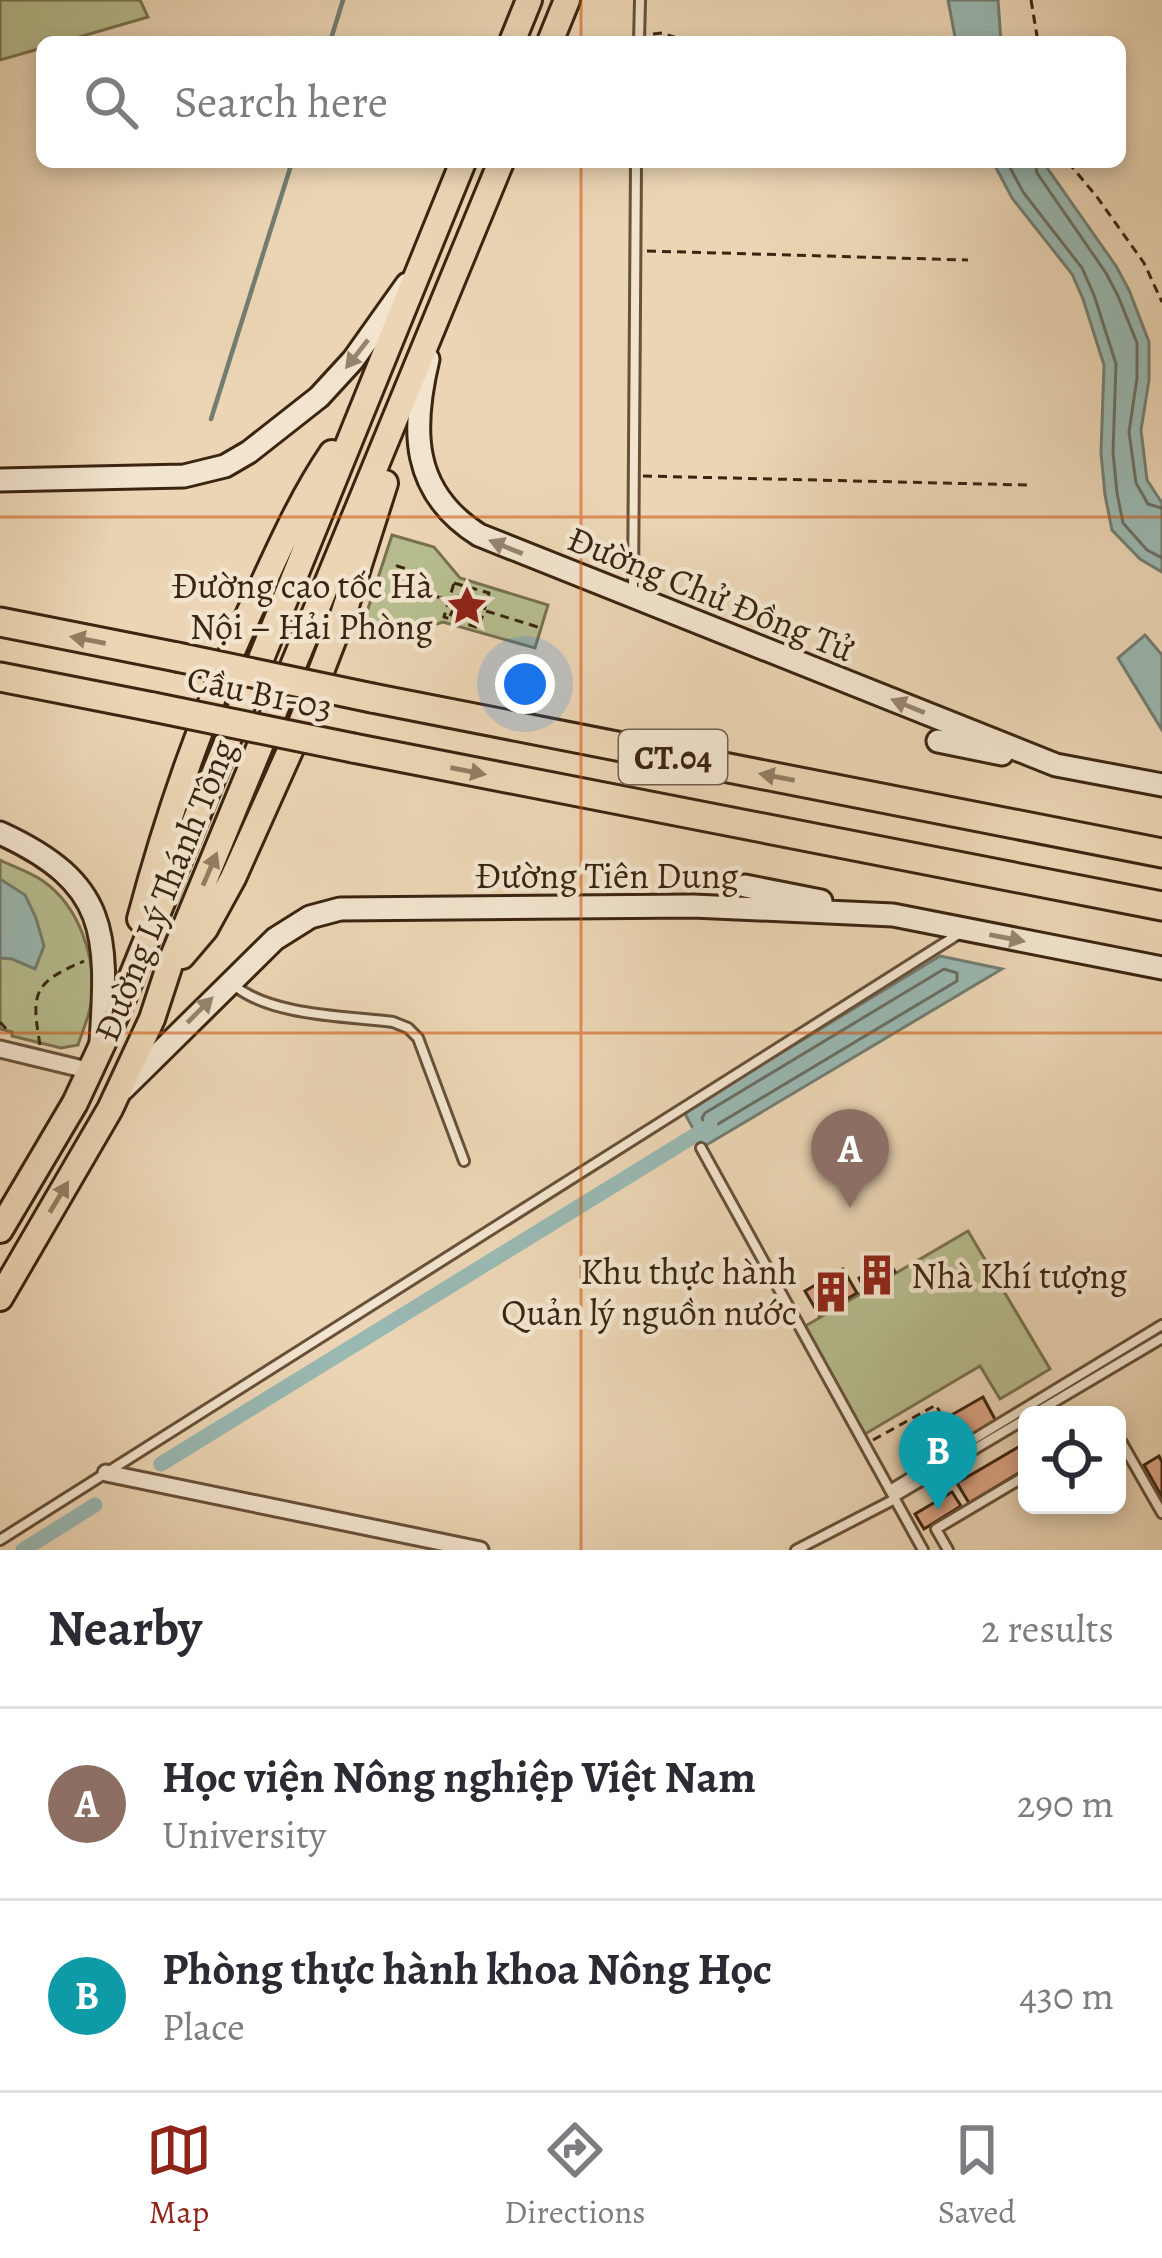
<!DOCTYPE html>
<html lang="en">
<head>
<meta charset="utf-8">
<style>
  body { margin:0; font-family:Alegreya,serif; background:#f7f7f7; color:#2b2b33 }
  .controls { position:absolute; right:36px; bottom:36px; display:grid; overflow:hidden; border-radius:18px; box-shadow:0 6px 18px #0003 }
  .controls button { width:108px; height:108px; display:grid; place-items:center; padding:0; border:0; border-bottom:3px solid #e1e1e2; background:#fff; color:#2b2b33; font:60px sans-serif }
  .you { position:absolute; left:525px; top:684px; width:42px; height:42px; margin:-30px; border:9px solid #fff; border-radius:50%; background:#1a73e8; box-shadow:0 0 0 18px #1a73e833 }
  .badge { display:grid; place-items:center; width:78px; height:78px; border-radius:50%; background:#8f2418; color:#fff; font-size:39px; font-weight:700 }
  .pin { position:absolute; translate:-50% -99px; filter:drop-shadow(0 3px 6px #0008) }
  .pin::after { content:''; position:absolute; top:63px; width:42px; height:36px; background:inherit; clip-path:polygon(0 0,100% 0,50% 100%) }
  .list { margin:0; padding:0; list-style:none }
  h2 { display:flex; justify-content:space-between; align-items:center; height:156px; margin:0; padding:0 48px; font-size:51px }
  h2 small { font-size:39px; font-weight:400; color:#7c7c81 }
  .list li { display:grid; grid-template-columns:78px 1fr auto; gap:36px; align-items:center; box-sizing:border-box; height:192px; padding:0 48px; border-top:3px solid #e1e1e2 }
  .list b { display:block; font-size:45px; white-space:nowrap }
  .list p { margin:0; font-size:39px; white-space:nowrap; color:#7c7c81 }
  .list em { font-size:39px; font-style:normal; color:#7c7c81 }
  .icon { flex:none; width:66px; height:66px; fill:none; stroke:currentColor; stroke-width:2; stroke-linecap:round; stroke-linejoin:round }
  .map { position:relative; flex:none; width:1162px; height:1550px; overflow:hidden }
  .search { position:absolute; background:#fff; box-shadow:0 6px 18px #0003; left:36px; right:36px; top:36px; height:132px; display:flex; align-items:center; gap:30px; box-sizing:border-box; padding:0 42px; border-radius:18px; color:#7c7c81; font-size:45px }
  .sheet { height:540px; background:#fff }
  nav { display:flex; justify-content:space-around; align-items:center; box-sizing:border-box; height:168px; border-top:3px solid #e1e1e2; background:#fff; font-size:33px; color:#7c7c81 }
  nav a { display:grid; justify-items:center; gap:6px }
  nav .on { color:#8f2418 }
  .map>svg:first-child { display:block }
</style>
</head>
<body>
<div class="map">
<svg width="1162" height="1550" viewBox="0 0 1162 1550">
  <rect width="100%" height="100%" fill="#ebd5b4"/>
  <filter id="stains"><feTurbulence type="fractalNoise" baseFrequency=".00167" numOctaves="4"/><feColorMatrix values="0 0 0 0 .2 0 0 0 0 .09 0 0 0 0 .02 0 0 0 .5 -.17"/></filter>
  <radialGradient id="worn" r=".72"><stop offset=".6" stop-color="#630" stop-opacity="0"/><stop offset="1" stop-color="#630" stop-opacity=".3"/></radialGradient>
  <!-- green -->
  <path fill="#b6bd8e" stroke="#78714f" stroke-width="3" d="M0,0H140L148,17L62,42H42V48L0,60Z
    M392,535L434,547L460,578L548,605L535,648L443,622L409,633L364,621Z
    M0,860C14,867 30,872 43,881C79,906 96,957 92,999C90,1014 83,1030 78,1045L61,1048L12,1036V1032L0,1029Z
    M968,1231L1050,1369L1000,1399L980,1366L860,1437L802,1328Z"/>
  <!-- water -->
  <path fill="#99b8b2" stroke="#737d71" stroke-width="3" d="M948,0H998L1001,42H956Z
    M993,162H1043L1116,266L1129,290L1149,342V380L1141,430L1147,480L1162,503V572L1140,559L1112,530L1105,495L1101,453L1104,365L1083,299L1072,274L1012,198Z
    M1145,635L1162,655V730L1118,658Z
    M0,879L25,895L36,918L44,946L35,969L12,959L0,958Z
    M940,956L1002,969L703,1147L684,1112Z"/>
  <g fill="none" stroke-linecap="round" stroke-linejoin="round">
    <!-- shore -->
    <path stroke="#6a6e61" stroke-width="3" d="M1007,162L1023,192L1082,268L1094,295L1116,364L1113,452L1117,493L1123,523L1147,550L1162,558
      M1035,162L1037,173L1106,273L1118,296L1137,343V378L1129,432L1136,483L1148,504L1162,508
      M944,969L957,973V981L713,1127L705,1125L702,1118L705,1113Z"/>
    <!-- stream -->
    <path stroke="#737d71" stroke-width="4.5" d="M330,42L343,0
      M211,419L292,162"/>
    <!-- canal -->
    <path stroke="#99b8b2" stroke-width="15" d="M161,1464L710,1126
      M23,1550L95,1505"/>
  </g>
  <!-- building -->
  <path fill="#dda485" stroke="#3b2510" stroke-width="3" d="M889,1261L895,1272L865,1290L859,1278Z
    M843,1269L857,1293L819,1315L805,1291Z
    M983,1397L997,1423L920,1466L906,1441Z
    M1027,1442V1468L969,1503L957,1483Z
    M1159,1456L1162,1462V1497L1144,1465Z
    M952,1492L961,1506L924,1529L915,1514Z"/>
  <g fill="none" stroke-linecap="round" stroke-linejoin="round">
    <!-- service casing -->
    <g stroke="#675139" stroke-width="14">
      <path id="service" d="M639,42L640,0
        M633,595L636,162
        M235,986C272,1016 347,1016 393,1022L408,1028L418,1038L464,1161
        M701,1148L923,1550
        M1032,1415L1162,1338
        M1117,1439L1122,1443L1162,1513
        M890,1490L1162,1325
        M894,1497L1027,1418
        M0,1540L957,935
        M796,1550L895,1499
        M948,1550L936,1529L1027,1475"/>
    </g>
    <!-- minor casing -->
    <g stroke="#675139" stroke-width="21">
      <path id="minor" d="M0,1049L91,1071
        M106,1473L480,1550"/>
    </g>
    <!-- secondary casing -->
    <g stroke="#3b2510" stroke-width="27">
      <path id="secondary" d="M428,359C411,430 411,492 479,535L1056,765L1162,785
        M0,480L184,476L225,466L249,452L319,397L353,360L407,284
        M938,741L1002,754
        M0,833C109,883 108,933 101,1042
        M745,886L821,901
        M123,1089L275,939L310,917L340,909L693,906L893,915L1162,968"/>
    </g>
    <!-- primary casing -->
    <g stroke="#3b2510" stroke-width="30">
      <path id="primary" d="M512,42L529,0
        M550,42L567,0
        M140,919C171,802 214,684 267,575C286,534 306,491 332,453
        M182,956L205,929L233,878L293,744L344,612L385,483
        M0,1230L75,1103L117,1013L463,162
        M0,1298L110,1109L152,1019L170,964L501,162"/>
    </g>
    <!-- motorway casing -->
    <g stroke="#3b2510" stroke-width="33">
      <path id="motorway" d="M0,622L177,657
        M0,677L153,707
        M372,698L1162,853
        M353,748L1162,906"/>
    </g>
    <!-- path -->
    <path stroke="#3b2510" stroke-width="3" stroke-dasharray="9 6" stroke-linecap="butt" d="M1031,0L1038,42
      M653,34L662,33L690,42
      M1068,162L1097,197L1144,263L1162,302
      M647,251L968,260
      M643,476L1027,485
      M377,579L448,600
      M392,581L397,566L410,570L406,584
      M454,583L489,593L479,628L444,617Z
      M486,611L541,628
      M450,616L460,595L471,594L477,599L479,607L472,617H464L456,611
      M0,1022L10,1033
      M40,1045C31,992 33,983 84,961
      M873,1440L936,1405L944,1420"/>
    <!-- service -->
    <use href="#service" stroke="#f2e4ce" stroke-width="8"/>
    <!-- minor -->
    <use href="#minor" stroke="#f2e4ce" stroke-width="15"/>
    <!-- secondary -->
    <use href="#secondary" stroke="#f2e4ce" stroke-width="21"/>
    <!-- primary -->
    <use href="#primary" stroke="#ebd5b4" stroke-width="24"/>
    <!-- motorway -->
    <use href="#motorway" stroke="#ebd5b4" stroke-width="27"/>
    <!-- motorway-bridge casing -->
    <g stroke="#3b2510" stroke-width="33" stroke-linecap="butt">
      <path id="motorway-bridge" d="M177,657L372,698
        M153,707L353,748"/>
    </g>
    <!-- motorway-bridge -->
    <use href="#motorway-bridge" stroke="#ebd5b4" stroke-width="27"/>
  </g>
  <!-- one-way arrows -->
  <defs><path id="oneway-solid" d="M-6-.8H1V-3.2L6.5 0L1 3.2V.8H-6Z" transform="scale(3)"/></defs>
  <g fill="#96846f">
    <use href="#oneway-solid" transform="translate(357 354) rotate(128)"/>
    <use href="#oneway-solid" transform="translate(506 547) rotate(-158)"/>
    <use href="#oneway-solid" transform="translate(908 706) rotate(-158)"/>
    <use href="#oneway-solid" transform="translate(1007 938) rotate(11)"/>
    <use href="#oneway-solid" transform="translate(200 1010) rotate(-45)"/>
  </g>
  <g fill="#937d62">
    <use href="#oneway-solid" transform="translate(88 640) rotate(-169)"/>
    <use href="#oneway-solid" transform="translate(468 771) rotate(11)"/>
    <use href="#oneway-solid" transform="translate(777 777) rotate(-169)"/>
    <use href="#oneway-solid" transform="translate(210 869) rotate(-67)"/>
    <use href="#oneway-solid" transform="translate(59 1197) rotate(-59)"/>
  </g>
  <!-- grid -->
  <path fill="none" stroke="#ce510d" stroke-width="3" stroke-opacity="0.55" d="M581,0V42M581,162V1550M0,517H1162M0,1033H1162"/>
  <!-- icons -->
  <defs>
    <g id="sight-bare" transform="scale(3.24)"><path d="M0-6L1.8-2.2L6-1.7L2.9 1.2L3.7 5.4L0 3.3L-3.7 5.4L-2.9 1.2L-6-1.7L-1.8-2.2Z" fill="#8f2418" stroke="#f2e4ce" stroke-width="2.5" paint-order="stroke"/></g>
    <g id="building-bare" transform="scale(3.24)"><path d="M-4-6H4V6H1V3H-1V6H-4ZM-2.5-4.3h1.7v1.8h-1.7ZM.8-4.3h1.7v1.8H.8ZM-2.5-1h1.7V.8h-1.7ZM.8-1h1.7V.8H.8Z" fill="#8f2418" stroke="#f2e4ce" stroke-width="2.5" paint-order="stroke"/></g>
  </defs>
  <g fill-rule="evenodd">
    <use href="#sight-bare" x="467" y="606"/>
    <use href="#building-bare" x="877" y="1275"/>
    <use href="#building-bare" x="831" y="1292"/>
  </g>
  <g text-anchor="middle" stroke-width="9" stroke-linejoin="round" paint-order="stroke">
    <!-- shield labels -->
    <rect fill="#f2e4ce" stroke="#725e49" stroke-width="3" x="619" y="730" width="108" height="54" rx="9"/>
    <g font-size="33" font-weight="bold" fill="#3b2510">
      <text x="673" y="769">CT.04</text>
    </g>
    <!-- poi labels -->
    <g font-size="36" fill="#3b2510" stroke="#f2e4ce" text-anchor="end">
      <text x="433" y="598">Đường cao tốc Hà<tspan x="433" dy="41">Nội – Hải Phòng</tspan></text>
      <text x="797" y="1284">Khu thực hành<tspan x="797" dy="41">Quản lý nguồn nước</tspan></text>
      <text x="911" y="1288" text-anchor="start">Nhà Khí tượng</text>
    </g>
    <!-- street labels -->
    <g font-size="36" fill="#3b2510" stroke="#f2e4ce">
      <text transform="translate(711 593) rotate(22)" y="13">Đường Chử Đồng Tử</text>
      <text transform="translate(260 692) rotate(12)" y="13">Cầu B1-03</text>
      <text x="607" y="888">Đường Tiên Dung</text>
      <text transform="translate(164 890) rotate(-68)" y="13">Đường Lý Thánh Tông</text>
    </g>
  </g>
  <rect width="100%" height="100%" filter="url(#stains)"/>
  <rect width="100%" height="100%" fill="url(#worn)"/>
</svg>
<div class="controls">
<button><svg class="icon" aria-label="locate" viewBox="0 0 24 24"><circle cx="12" cy="12" r="6"/><path d="M12 2v4M12 18v4M2 12h4M18 12h4"/></svg></button>
</div>
<div class="you"></div>
<div class="pin badge" style="left:850px;top:1208px;background:#8d6e63">A</div>
<div class="pin badge" style="left:938px;top:1510px;background:#0f9aa8">B</div>
<div class="search"><svg class="icon" aria-label="search" viewBox="0 0 24 24"><circle cx="10" cy="10" r="6"/><path d="M15 15l6 6"/></svg>Search here</div>
</div>
<section class="sheet">
<h2>Nearby<small>2 results</small></h2>
<ul class="list">
<li><span class="badge" style="background:#8d6e63">A</span><div><b>Học viện Nông nghiệp Việt Nam</b><p>University</p></div><em>290 m</em></li>
<li><span class="badge" style="background:#0f9aa8">B</span><div><b>Phòng thực hành khoa Nông Học</b><p>Place</p></div><em>430 m</em></li>
</ul>
</section>
<nav>
<a class="on"><svg class="icon" aria-label="map" viewBox="0 0 24 24"><path d="M3 6l6-2 6 2 6-2v14l-6 2-6-2-6 2zM9 4v14M15 6v14"/></svg>Map</a>
<a><svg class="icon" aria-label="directions" viewBox="0 0 24 24"><path d="M12 3l9 9-9 9-9-9zM9 14v-3h6M13 9l2 2-2 2"/></svg>Directions</a>
<a><svg class="icon" aria-label="saved" viewBox="0 0 24 24"><path d="M7 4h10v16l-5-4-5 4z"/></svg>Saved</a>
</nav>
</body>
</html>
